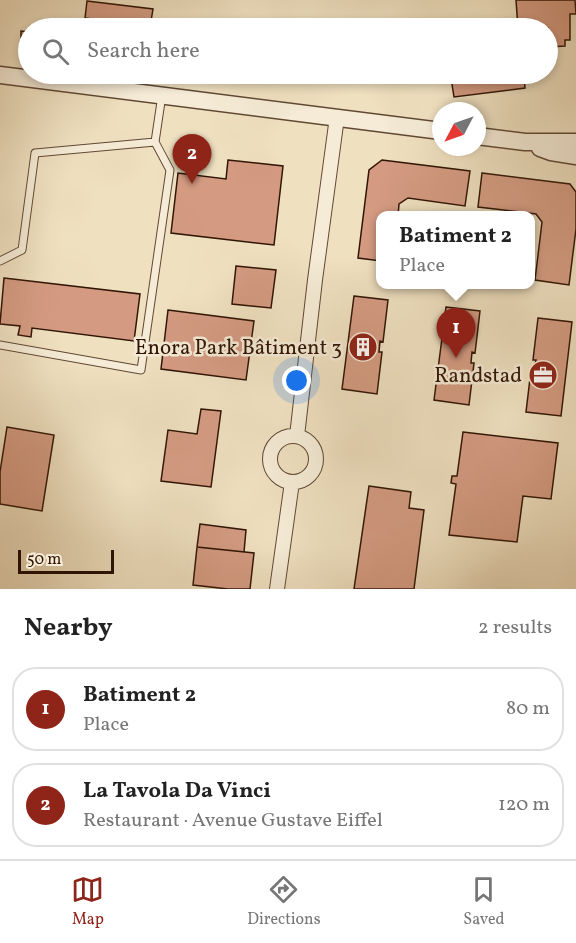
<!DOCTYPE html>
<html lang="en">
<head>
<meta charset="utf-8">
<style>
  body { margin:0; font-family:Vollkorn,serif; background:#f6f6f6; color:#222 }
  .compass { position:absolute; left:432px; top:102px; width:54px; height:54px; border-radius:50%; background:#fff; box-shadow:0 3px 9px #0003; rotate:229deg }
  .scale { position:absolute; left:18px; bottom:15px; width:96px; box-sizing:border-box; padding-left:6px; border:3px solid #311504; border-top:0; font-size:16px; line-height:21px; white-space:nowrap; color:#311504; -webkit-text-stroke:4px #f5ebd6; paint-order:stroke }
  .you { position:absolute; left:297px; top:381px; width:21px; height:21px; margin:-15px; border:4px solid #fff; border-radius:50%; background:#1a73e8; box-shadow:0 0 0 9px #1a73e833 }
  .badge { display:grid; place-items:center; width:39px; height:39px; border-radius:50%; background:#8f2418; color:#fff; font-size:20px; font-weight:700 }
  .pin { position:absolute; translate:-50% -50px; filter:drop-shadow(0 2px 3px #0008) }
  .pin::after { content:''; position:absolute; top:32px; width:21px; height:18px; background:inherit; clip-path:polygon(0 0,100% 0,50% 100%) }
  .popup { position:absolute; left:376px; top:211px; width:159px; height:78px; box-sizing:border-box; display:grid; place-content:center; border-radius:12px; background:#fff; filter:drop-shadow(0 2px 4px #0005); font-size:20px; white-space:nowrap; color:#767676 }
  .popup b { font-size:22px; color:#222 }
  .popup::after { content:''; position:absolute; left:50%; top:100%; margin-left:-12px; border:12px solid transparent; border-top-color:#fff }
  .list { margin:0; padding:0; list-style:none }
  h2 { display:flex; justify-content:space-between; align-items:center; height:78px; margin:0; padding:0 24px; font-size:26px }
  h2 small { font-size:20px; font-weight:400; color:#767676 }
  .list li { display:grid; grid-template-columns:39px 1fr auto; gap:18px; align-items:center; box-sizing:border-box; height:84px; margin:0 12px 12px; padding:0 12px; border:2px solid #e0e0e0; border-radius:24px }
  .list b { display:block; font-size:22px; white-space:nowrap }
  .list p { margin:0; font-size:20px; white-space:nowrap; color:#767676 }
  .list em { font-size:20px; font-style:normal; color:#767676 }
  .icon { flex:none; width:33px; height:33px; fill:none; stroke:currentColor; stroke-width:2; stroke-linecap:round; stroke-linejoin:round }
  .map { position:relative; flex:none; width:576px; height:589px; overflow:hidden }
  .search { position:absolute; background:#fff; box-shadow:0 3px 9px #0003; left:18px; right:18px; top:18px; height:66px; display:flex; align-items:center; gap:15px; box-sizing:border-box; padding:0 21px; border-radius:33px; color:#767676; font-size:22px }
  .sheet { height:270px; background:#fff }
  nav { display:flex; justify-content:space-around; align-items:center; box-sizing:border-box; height:84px; border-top:2px solid #e0e0e0; background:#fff; font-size:16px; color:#767676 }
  nav a { display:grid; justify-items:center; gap:3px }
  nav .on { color:#8f2418 }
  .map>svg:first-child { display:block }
</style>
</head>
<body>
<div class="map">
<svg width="576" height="589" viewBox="0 0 576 589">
  <rect width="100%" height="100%" fill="#efe0c0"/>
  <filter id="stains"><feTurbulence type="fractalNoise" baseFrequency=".00333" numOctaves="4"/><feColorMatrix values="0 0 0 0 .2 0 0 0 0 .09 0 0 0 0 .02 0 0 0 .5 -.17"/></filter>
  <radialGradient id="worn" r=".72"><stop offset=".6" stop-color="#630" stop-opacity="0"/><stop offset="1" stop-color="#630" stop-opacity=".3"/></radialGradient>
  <!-- building -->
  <path fill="#d49b82" stroke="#311504" stroke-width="1.5" d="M516,0H575L576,14H570V40H565V46L548,47V28H518Z
    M87,1L153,9L150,27L85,18Z
    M21,31L28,32V48L23,47L24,39L21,38Z
    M482,74H524L525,88L454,97L451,78Z
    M228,160L283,166L274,245L171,233L178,173L226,179Z
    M382,160L470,171L465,206L408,198L399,204L398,216H381V261L358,258L369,170Z
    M482,173L570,184L576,192V229L569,285L535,280L542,222L536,214L478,207Z
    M236,266L276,270L271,308L232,304Z
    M4,278L140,294L134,341L32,328L31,337L18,335L20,326L0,324Z
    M354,296L388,300L383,342L380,341L379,352H382L377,394L342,389Z
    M446,307L480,311L475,353L472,352L471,363H474L469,405L434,400Z
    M168,310L254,321L246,380L161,369Z
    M538,318L572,322L561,416L526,412L531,370H534L536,360H533Z
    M201,409L221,411L211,487L161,481L168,430L197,434Z
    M7,427L54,435L42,511L0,504V472Z
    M463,432L558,443L551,499L523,496L517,542L449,535L456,484L451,483L452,476H457Z
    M369,486L411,492L409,508L424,510L414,589H354Z
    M200,524L246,530L244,552L197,547Z
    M197,547L254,553L250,589H228L193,585Z"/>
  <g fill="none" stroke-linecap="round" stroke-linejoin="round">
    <!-- service casing -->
    <g stroke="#604833" stroke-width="9">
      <path id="service" d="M0,261L22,250L35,153L155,142
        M0,345L141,370L170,170L155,142L162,95"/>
    </g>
    <!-- minor casing -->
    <g stroke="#604833" stroke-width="16">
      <path id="minor" d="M297,436L315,280L337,117
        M270 459a23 23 0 1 1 46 0a23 23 0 1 1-46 0Z
        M277,589L292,482"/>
    </g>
    <!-- tertiary casing -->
    <g stroke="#604833" stroke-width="19">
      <path id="tertiary" d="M0,75L441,131
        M477,136L525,142H576
        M540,148L551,152L576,156"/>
    </g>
    <!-- service -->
    <use href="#service" stroke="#f5ebd6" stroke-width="7"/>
    <!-- minor -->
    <use href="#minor" stroke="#f5ebd6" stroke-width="14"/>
    <!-- tertiary -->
    <use href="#tertiary" stroke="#f5ebd6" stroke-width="16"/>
  </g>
  <!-- icons -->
  <defs>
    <g id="building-disc" transform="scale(1.5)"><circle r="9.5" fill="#8f2418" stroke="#f5ebd6"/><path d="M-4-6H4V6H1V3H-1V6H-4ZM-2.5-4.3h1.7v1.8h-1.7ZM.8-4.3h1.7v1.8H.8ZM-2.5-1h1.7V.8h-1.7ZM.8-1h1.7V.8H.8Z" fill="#fff"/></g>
    <g id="office-disc" transform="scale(1.5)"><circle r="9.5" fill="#8f2418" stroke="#f5ebd6"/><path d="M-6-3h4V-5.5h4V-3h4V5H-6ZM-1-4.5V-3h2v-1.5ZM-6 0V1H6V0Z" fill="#fff"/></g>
  </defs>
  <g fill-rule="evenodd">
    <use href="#building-disc" x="363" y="347"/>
    <use href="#office-disc" x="543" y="375"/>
  </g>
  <g text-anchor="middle" stroke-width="5" stroke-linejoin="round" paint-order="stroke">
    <!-- poi labels -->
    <g font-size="21" fill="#311504" stroke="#f5ebd6" text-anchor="end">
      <text x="342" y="354">Enora Park Bâtiment 3</text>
      <text x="522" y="382">Randstad</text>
    </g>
  </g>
  <rect width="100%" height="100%" filter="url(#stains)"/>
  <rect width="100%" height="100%" fill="url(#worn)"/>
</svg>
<svg class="compass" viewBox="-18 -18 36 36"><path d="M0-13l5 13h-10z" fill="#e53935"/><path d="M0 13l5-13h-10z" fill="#767676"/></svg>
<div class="scale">50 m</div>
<div class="you"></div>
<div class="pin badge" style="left:456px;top:358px">1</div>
<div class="popup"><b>Batiment 2</b>Place</div>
<div class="pin badge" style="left:192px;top:184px">2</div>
<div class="search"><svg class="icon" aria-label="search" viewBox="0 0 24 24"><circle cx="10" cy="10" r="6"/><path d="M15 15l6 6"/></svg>Search here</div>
</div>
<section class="sheet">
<h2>Nearby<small>2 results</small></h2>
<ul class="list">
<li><span class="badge">1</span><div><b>Batiment 2</b><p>Place</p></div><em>80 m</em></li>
<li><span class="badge">2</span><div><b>La Tavola Da Vinci</b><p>Restaurant · Avenue Gustave Eiffel</p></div><em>120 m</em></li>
</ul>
</section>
<nav>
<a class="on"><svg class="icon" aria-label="map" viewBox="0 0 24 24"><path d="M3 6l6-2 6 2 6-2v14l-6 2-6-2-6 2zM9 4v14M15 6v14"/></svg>Map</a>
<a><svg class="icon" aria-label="directions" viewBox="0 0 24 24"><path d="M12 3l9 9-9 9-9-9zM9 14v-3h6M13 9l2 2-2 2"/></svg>Directions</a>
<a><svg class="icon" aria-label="saved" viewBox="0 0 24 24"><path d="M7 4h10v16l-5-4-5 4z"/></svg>Saved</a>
</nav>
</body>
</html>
